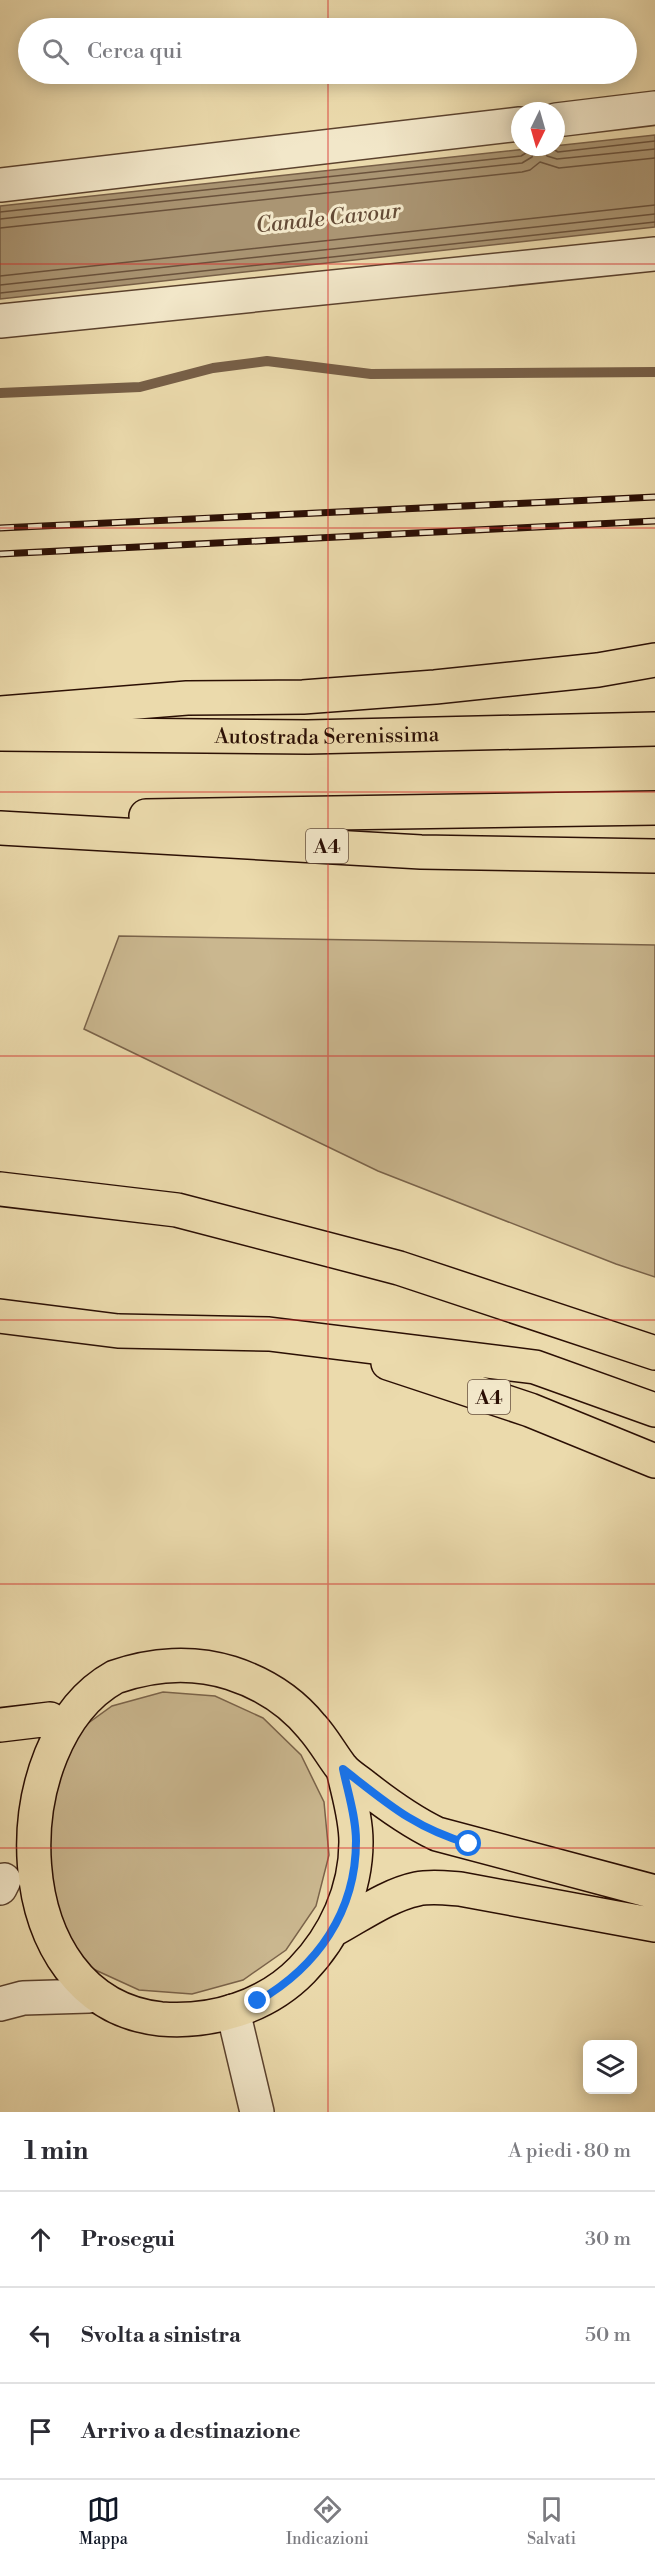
<!DOCTYPE html>
<html lang="it">
<head>
<meta charset="utf-8">
<style>
  body { margin:0; font-family:"Libre Bodoni",serif; background:#f7f7f7; color:#2b2b33 }
  .controls { position:absolute; right:18px; bottom:18px; display:grid; overflow:hidden; border-radius:9px; box-shadow:0 3px 15px #0003 }
  .controls button { width:54px; height:54px; display:grid; place-items:center; padding:0; border:0; border-bottom:2px solid #e1e1e2; background:#fff; color:#2b2b33; font:30px sans-serif }
  .compass { position:absolute; left:511px; top:102px; width:54px; height:54px; border-radius:50%; background:#fff; box-shadow:0 3px 15px #0003; rotate:185deg }
  .stop { position:absolute; width:18px; height:18px; margin:-14px; border:4px solid #1a73e8; border-radius:50%; background:#fff }
  .stop.end { background:#1a73e8; border-color:#fff; box-shadow:0 2px 6px #0008 }
  .list { margin:0; padding:0; list-style:none }
  h2 { display:flex; justify-content:space-between; align-items:center; height:78px; margin:0; padding:0 24px; font-size:26px }
  h2 small { font-size:20px; font-weight:400; color:#7c7c81 }
  .list li { display:grid; grid-template-columns:39px 1fr auto; gap:18px; align-items:center; box-sizing:border-box; height:96px; padding:0 24px; border-top:2px solid #e1e1e2 }
  .list b { display:block; font-size:22px; white-space:nowrap }
  .list em { font-size:20px; font-style:normal; color:#7c7c81 }
  .icon { flex:none; width:33px; height:33px; fill:none; stroke:currentColor; stroke-width:2; stroke-linecap:round; stroke-linejoin:round }
  .map { position:relative; flex:none; width:655px; height:2112px; overflow:hidden }
  .search { position:absolute; background:#fff; box-shadow:0 3px 15px #0003; left:18px; right:18px; top:18px; height:66px; display:flex; align-items:center; gap:15px; box-sizing:border-box; padding:0 21px; border-radius:33px; color:#7c7c81; font-size:22px }
  .sheet { height:366px; background:#fff }
  nav { display:flex; justify-content:space-around; align-items:center; box-sizing:border-box; height:84px; border-top:2px solid #e1e1e2; background:#fff; font-size:16px; color:#7c7c81 }
  nav a { display:grid; justify-items:center; gap:3px }
  nav .on { color:#111827 }
  .map>svg:first-child { display:block }
</style>
</head>
<body>
<div class="map">
<svg width="655" height="2112" viewBox="0 0 655 2112">
  <rect width="100%" height="100%" fill="#ebdaac"/>
  <filter id="stains"><feTurbulence type="fractalNoise" baseFrequency=".00333" numOctaves="4"/><feColorMatrix values="0 0 0 0 .2 0 0 0 0 .09 0 0 0 0 .02 0 0 0 .5 -.17"/></filter>
  <radialGradient id="worn" r=".72"><stop offset=".6" stop-color="#630" stop-opacity="0"/><stop offset="1" stop-color="#630" stop-opacity=".3"/></radialGradient>
  <!-- green -->
  <path fill="#cab78f" stroke="#7a634a" stroke-width="1.5" d="M119,936L655,945V1277L616,1264L378,1171L84,1029Z
    M163,1692L215,1696L263,1718L301,1755L324,1802L329,1855L316,1906L286,1950L243,1980L192,1994L139,1990L91,1968L54,1932L39,1780L69,1737L112,1706Z"/>
  <!-- water -->
  <path fill="#aa9573" stroke="#775f47" stroke-width="1.5" d="M655,135V227L0,299V206Z"/>
  <g fill="none" stroke-linecap="round" stroke-linejoin="round">
    <!-- shore -->
    <path stroke="#6a523c" stroke-width="1.5" d="M543,147L547,156L557,159L655,149
      M550,147L558,152L655,141
      M0,212L521,156L526,153L527,147
      M0,219L522,163L532,157L535,147
      M0,228L522,172L530,170L540,162L559,168L655,158
      M0,276L655,205
      M0,285L655,214
      M0,293L655,222"/>
    <!-- stream -->
    <path stroke="#775f47" stroke-width="10" d="M0,393L140,387L213,368L267,361L371,374L655,372"/>
    <!-- minor casing -->
    <g stroke="#5b422e" stroke-width="36">
      <path id="minor" d="M556,120L655,108
        M0,185L520,124
        M0,321L655,254
        M0,1888L4,1880
        M0,2004L23,1998L89,1996
        M233,2011L257,2112"/>
    </g>
    <!-- major casing -->
    <g stroke="#2b0f04" stroke-width="36">
      <path id="major" d="M0,1725L50,1719
        M343,1769C348,1793 356,1817 356,1842C356,1890 335,1936 302,1970C266,2007 212,2023 161,2019C0,2002 0,1741 115,1677C152,1664 193,1661 231,1673C262,1683 291,1701 312,1727C323,1739 331,1754 341,1767C347,1775 357,1780 365,1787C388,1805 410,1821 437,1834L655,1892
        M333,1930C359,1916 388,1895 417,1889C431,1886 446,1888 460,1889L655,1925"/>
    </g>
    <!-- highway casing -->
    <g stroke="#2b0f04" stroke-width="36">
      <g id="highway">
        <path d="M0,713L187,698L303,697L435,687L598,670L655,660"/>
        <path id="s1" d="M0,734L308,737L655,729"/>
        <path d="M146,816L655,808"/>
        <path d="M0,828L421,852L655,856"/>
        <path d="M0,1189L177,1210L399,1268L655,1353"/>
        <path d="M0,1316L118,1331L269,1334L535,1367L655,1410"/>
        <path d="M388,1363L530,1410L655,1461"/>
      </g>
    </g>
    <!-- minor -->
    <use href="#minor" stroke="#f2e7c9" stroke-width="33"/>
    <!-- major -->
    <use href="#major" stroke="#ebdaac" stroke-width="33"/>
    <!-- highway -->
    <use href="#highway" stroke="#ebdaac" stroke-width="33"/>
    <!-- rail casing -->
    <g stroke="#2b0f04" stroke-width="7">
      <path id="rail" d="M0,528L655,497
        M0,554L655,521"/>
    </g>
    <!-- rail -->
    <use href="#rail" stroke="#f2e7c9" stroke-width="4.5" stroke-dasharray="14" stroke-linecap="butt"/>
  </g>
  <g fill="none" stroke-linecap="round" stroke-linejoin="round">
    <!-- route -->
    <path stroke="#1a73e8" stroke-width="8" d="M258,2001C317,1967 356,1912 356,1841C356,1817 348,1793 343,1769C388,1804 413,1827 469,1844"/>
  </g>
  <!-- grid -->
  <path fill="none" stroke="#d62828" stroke-width="1.5" stroke-opacity="0.55" d="M328,0V28M328,74V2112M0,264H655M0,528H655M0,792H655M0,1056H655M0,1320H655M0,1584H655M0,1848H655"/>
  <g text-anchor="middle" stroke-width="6" stroke-linejoin="round" paint-order="stroke">
    <!-- shield labels -->
    <g fill="#f2e7c9" stroke="#67503f" stroke-width="1.5">
      <rect x="306" y="829" width="42" height="34" rx="4.5"/>
      <rect x="468" y="1380" width="42" height="34" rx="4.5"/>
    </g>
    <g font-size="20" font-weight="bold" fill="#2b0f04">
      <text x="327" y="853">A4</text>
      <text x="489" y="1404">A4</text>
    </g>
    <!-- street labels -->
    <g font-size="21" fill="#2b0f04" stroke="#f2e7c9">
      <text dy="7" stroke="none"><textPath href="#s1" startOffset="327">Autostrada Serenissima</textPath></text>
    </g>
    <!-- water labels -->
    <g font-size="22" font-style="italic" fill="#644b36" stroke="#f2e7c9">
      <text transform="translate(328 217) rotate(-6)" y="8">Canale Cavour</text>
    </g>
  </g>
  <rect width="100%" height="100%" filter="url(#stains)"/>
  <rect width="100%" height="100%" fill="url(#worn)"/>
</svg>
<div class="controls">
<button><svg class="icon" aria-label="layers" viewBox="0 0 24 24"><path d="M12 4l9 5-9 5-9-5zM3 14l9 5 9-5"/></svg></button>
</div>
<svg class="compass" viewBox="-18 -18 36 36"><path d="M0-13l5 13h-10z" fill="#e53935"/><path d="M0 13l5-13h-10z" fill="#7c7c81"/></svg>
<div class="stop" style="left:469px;top:1844px"></div>
<div class="stop end" style="left:258px;top:2001px"></div>
<div class="search"><svg class="icon" aria-label="search" viewBox="0 0 24 24"><circle cx="10" cy="10" r="6"/><path d="M15 15l6 6"/></svg>Cerca qui</div>
</div>
<section class="sheet">
<h2>1 min<small>A piedi · 80 m</small></h2>
<ul class="list">
<li><svg class="icon" aria-label="ahead" viewBox="0 0 24 24"><path d="M12 20V5M6 11l6-6 6 6"/></svg><div><b>Prosegui</b></div><em>30 m</em></li>
<li><svg class="icon" aria-label="left" viewBox="0 0 24 24"><path d="M17 20v-9H6M10 6l-5 5 5 5"/></svg><div><b>Svolta a sinistra</b></div><em>50 m</em></li>
<li><svg class="icon" aria-label="arrive" viewBox="0 0 24 24"><path d="M6 21V4h12l-3 4 3 4H6"/></svg><div><b>Arrivo a destinazione</b></div></li>
</ul>
</section>
<nav>
<a class="on"><svg class="icon" aria-label="map" viewBox="0 0 24 24"><path d="M3 6l6-2 6 2 6-2v14l-6 2-6-2-6 2zM9 4v14M15 6v14"/></svg>Mappa</a>
<a><svg class="icon" aria-label="directions" viewBox="0 0 24 24"><path d="M12 3l9 9-9 9-9-9zM9 14v-3h6M13 9l2 2-2 2"/></svg>Indicazioni</a>
<a><svg class="icon" aria-label="saved" viewBox="0 0 24 24"><path d="M7 4h10v16l-5-4-5 4z"/></svg>Salvati</a>
</nav>
</body>
</html>
